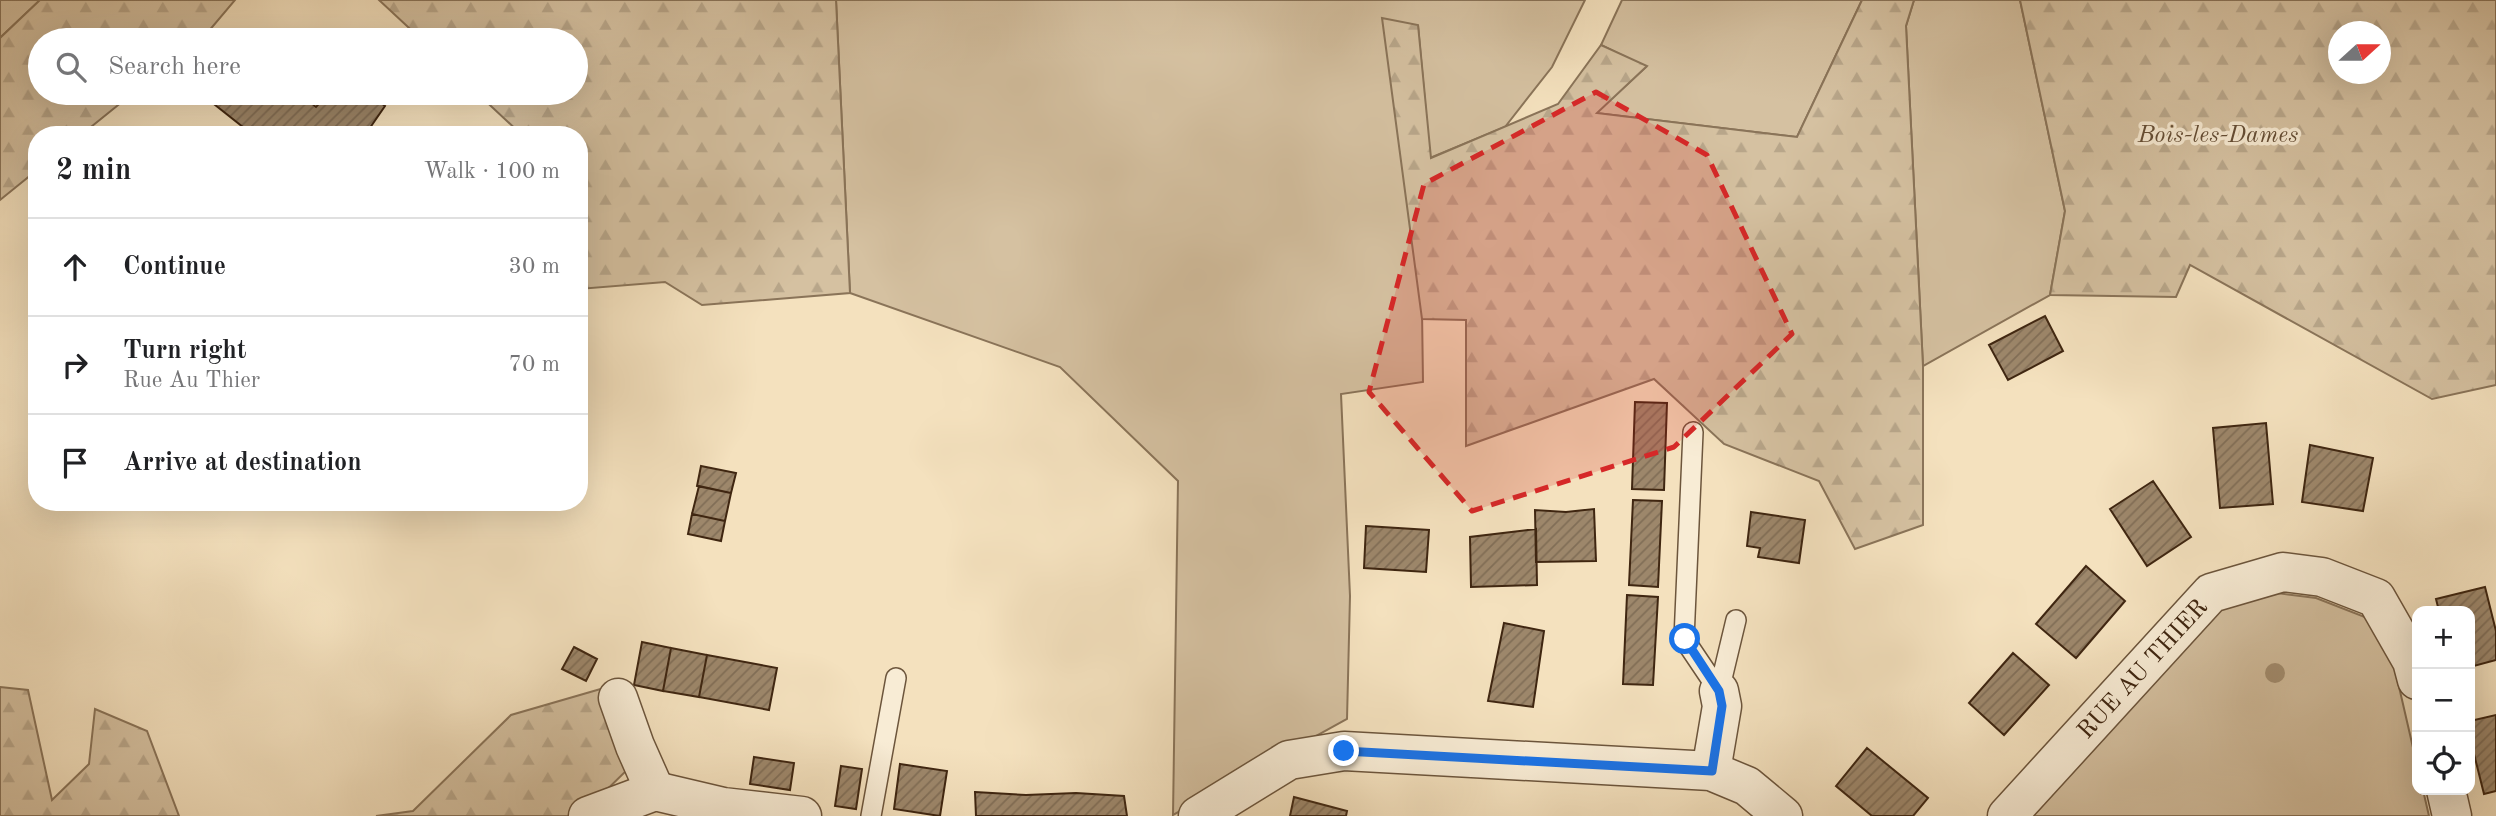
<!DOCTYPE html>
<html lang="en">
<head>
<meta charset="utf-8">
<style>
  body { margin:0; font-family:"Old Standard TT",serif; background:#f2f2f2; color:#202124 }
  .controls { position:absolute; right:21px; bottom:21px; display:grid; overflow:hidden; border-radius:14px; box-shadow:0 7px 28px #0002 }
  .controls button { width:63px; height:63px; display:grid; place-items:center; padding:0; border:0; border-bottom:2px solid #e0e0e0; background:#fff; color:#202124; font:35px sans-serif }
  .compass { position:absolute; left:2328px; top:21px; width:63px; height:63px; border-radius:50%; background:#fff; box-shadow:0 7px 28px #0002; rotate:69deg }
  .stop { position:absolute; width:21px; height:21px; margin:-16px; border:5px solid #1a73e8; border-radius:50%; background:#fff }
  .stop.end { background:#1a73e8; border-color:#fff; box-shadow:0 2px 7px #0008 }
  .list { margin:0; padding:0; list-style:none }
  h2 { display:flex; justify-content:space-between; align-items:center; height:91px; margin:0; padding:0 28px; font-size:30px }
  h2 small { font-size:23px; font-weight:400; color:#757577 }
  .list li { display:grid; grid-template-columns:46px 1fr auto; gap:21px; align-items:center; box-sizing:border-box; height:98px; padding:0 28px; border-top:2px solid #e0e0e0 }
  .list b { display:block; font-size:26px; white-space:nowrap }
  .list p { margin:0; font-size:23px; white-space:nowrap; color:#757577 }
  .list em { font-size:23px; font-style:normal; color:#757577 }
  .icon { flex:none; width:38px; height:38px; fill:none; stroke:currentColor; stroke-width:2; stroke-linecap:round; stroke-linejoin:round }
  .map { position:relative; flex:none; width:2496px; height:816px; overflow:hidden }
  .search { position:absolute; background:#fff; box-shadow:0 7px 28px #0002; left:28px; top:28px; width:560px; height:77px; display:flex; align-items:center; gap:18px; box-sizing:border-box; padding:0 24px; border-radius:38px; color:#757577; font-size:26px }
  .panel { position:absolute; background:#fff; box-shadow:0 7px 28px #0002; left:28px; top:126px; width:560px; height:385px; border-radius:28px }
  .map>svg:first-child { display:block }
</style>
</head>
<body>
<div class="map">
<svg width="2496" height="816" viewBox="0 0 2496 816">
  <defs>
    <pattern id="forest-firs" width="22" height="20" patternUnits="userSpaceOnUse" patternTransform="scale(1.75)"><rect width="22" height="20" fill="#d5c1a1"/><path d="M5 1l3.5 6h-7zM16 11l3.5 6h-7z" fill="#b8a68a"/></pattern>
    <pattern id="building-hatch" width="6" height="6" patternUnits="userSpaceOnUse" patternTransform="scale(1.75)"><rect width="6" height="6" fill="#9d876b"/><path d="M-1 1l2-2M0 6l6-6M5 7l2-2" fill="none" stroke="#816e57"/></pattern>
  </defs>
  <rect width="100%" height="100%" fill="#f4e1be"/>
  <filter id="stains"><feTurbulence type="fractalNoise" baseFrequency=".00286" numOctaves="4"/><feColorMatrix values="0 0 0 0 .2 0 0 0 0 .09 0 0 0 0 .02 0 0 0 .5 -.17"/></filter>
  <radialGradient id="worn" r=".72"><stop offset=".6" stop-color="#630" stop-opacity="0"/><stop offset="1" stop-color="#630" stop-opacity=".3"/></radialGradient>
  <!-- green -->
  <path fill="#d5c1a1" stroke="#8a7459" stroke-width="2" d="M0,0H40L0,38Z
    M836,0H1585L1552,67L1505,127L1430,158L1418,25L1423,382L1341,394L1350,596L1347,719L1173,815L1178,481L1060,367L850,293Z
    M1622,0H1862L1797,137L1596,113L1646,67L1601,45Z
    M1914,0H2020L2065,211L2050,295L1923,366L1906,26Z
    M2277,593L2316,598L2370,619L2391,652L2417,765V790H2423L2429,816H2033L2199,625L2235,600Z"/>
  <!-- forest -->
  <path fill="url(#forest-firs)" stroke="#8a7459" stroke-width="2" fill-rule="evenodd" d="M40,0H235L208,32L198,40H40V93H133L81,135H37V170L0,200V38Z
    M379,0H836L850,293L702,305L665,282L579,289V135H522L477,93H576V40H422Z
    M1862,0H1914L1906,26L1923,366V525L1855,549L1819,481L1724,444L1654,379L1466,446V320L1422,319L1382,18L1418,25L1431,158L1558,104L1601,45L1647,66L1597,113L1797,137Z
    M2020,0H2496V385L2432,399L2190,265L2176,297L2050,295L2065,211ZM2338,32H2380V74H2338Z
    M0,687L28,690L52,800L89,764L95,709L147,731L179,816H0Z
    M604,688L630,767L580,816H376L413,811L511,715Z"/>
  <!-- building -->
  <path fill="url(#building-hatch)" stroke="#3f2611" stroke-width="2" d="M200,93H299L316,107L329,93H368L385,106L365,135H253Z
    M2045,316L2063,351L2008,380L1989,345Z
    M1635,402L1667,403L1664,490L1632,489Z
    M2266,423L2273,504L2220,508L2213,428Z
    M2310,445L2373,458L2363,511L2302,502Z
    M701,466L736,473L731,493L697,486Z
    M2153,481L2191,537L2147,566L2110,509Z
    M699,486L731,493L725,521L692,514Z
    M1633,500L1662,501L1658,587L1629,585Z
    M1594,509L1596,561L1536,562L1535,510L1566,512Z
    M1751,512L1805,520L1799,563L1758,557L1760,548L1747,546Z
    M692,514L725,521L721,541L688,534Z
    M1366,526L1429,530L1426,572L1364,568Z
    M1536,529L1537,585L1471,587L1470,537Z
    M2086,566L2125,601L2076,658L2036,624Z
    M2485,587L2496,631V660L2470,667V611H2439L2436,599Z
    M1627,595L1658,597L1653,685L1623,684Z
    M1504,623L1544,631L1533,707L1488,701Z
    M642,642L671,648L663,691L634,685Z
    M574,647L597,659L586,681L562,669Z
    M671,648L707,655L699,697L663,691Z
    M2013,653L2049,685L2004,735L1969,703Z
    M707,655L777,668L769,710L699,697Z
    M2496,715V791L2484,794L2470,738V721Z
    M1867,748L1928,798L1913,816H1872L1836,786Z
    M754,757L794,763L790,790L750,784Z
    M900,764L947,771L940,816L894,809Z
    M841,766L862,769L856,809L835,806Z
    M975,792L1026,795L1076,793L1124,796L1127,816H976Z
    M1294,797L1347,811L1346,816H1290Z"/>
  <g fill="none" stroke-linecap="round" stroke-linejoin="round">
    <!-- service casing -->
    <g stroke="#6c553c" stroke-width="22">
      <path id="service" d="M1693,432L1684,639L1719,691
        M1719,691L1736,620
        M871,816L896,678"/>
    </g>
    <!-- minor casing -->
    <g stroke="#6c553c" stroke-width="41">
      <g id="minor">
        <path d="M618,698L635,746L655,791"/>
        <path d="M1711,771L1722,706L1719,691"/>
        <path d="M2446,790L2452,816"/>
        <path d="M588,816L655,791L723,807L802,816"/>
        <path d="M1198,816L1289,760L1344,751L1711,771L1747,786L1783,816"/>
        <path id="s1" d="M2007,816L2211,593L2283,572L2322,577L2376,598L2412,661L2417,680"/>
      </g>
    </g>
    <!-- service -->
    <use href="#service" stroke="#f8ecd5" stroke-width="19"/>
    <!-- minor -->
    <use href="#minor" stroke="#f8ecd5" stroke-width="38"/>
  </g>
  <!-- trees -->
  <circle fill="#a59073" cx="2275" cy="673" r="10"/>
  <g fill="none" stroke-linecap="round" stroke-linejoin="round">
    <!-- route -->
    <path stroke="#1a73e8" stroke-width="9" d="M1344,751L1712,771L1722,706L1719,691L1685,639"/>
  </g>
  <!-- marked area -->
  <path fill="#d62828" fill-opacity="0.2" stroke="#d62828" stroke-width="5" stroke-dasharray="14 9" stroke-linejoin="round" d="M1596,92L1707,155L1792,334L1674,447L1472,511L1369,392L1424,184Z"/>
  <g text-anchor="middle" stroke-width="7" stroke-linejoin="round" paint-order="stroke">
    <!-- park labels -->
    <g font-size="24" font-style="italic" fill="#644d35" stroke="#f8ecd5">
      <text x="2218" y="142">Bois-les-Dames</text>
    </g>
    <!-- street labels -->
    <g font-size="24" fill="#3f2611" stroke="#f8ecd5">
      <text dy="8" stroke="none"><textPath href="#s1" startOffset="200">RUE AU THIER</textPath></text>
    </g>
  </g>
  <rect width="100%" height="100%" filter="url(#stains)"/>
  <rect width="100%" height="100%" fill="url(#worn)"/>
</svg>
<div class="controls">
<button>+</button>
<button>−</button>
<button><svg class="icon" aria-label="locate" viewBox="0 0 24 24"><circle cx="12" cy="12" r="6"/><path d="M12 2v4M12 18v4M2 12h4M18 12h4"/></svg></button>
</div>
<svg class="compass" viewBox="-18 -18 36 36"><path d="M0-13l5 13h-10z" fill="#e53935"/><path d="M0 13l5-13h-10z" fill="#757577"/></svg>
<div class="stop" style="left:1685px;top:639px"></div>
<div class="stop end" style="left:1344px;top:751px"></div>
<div class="search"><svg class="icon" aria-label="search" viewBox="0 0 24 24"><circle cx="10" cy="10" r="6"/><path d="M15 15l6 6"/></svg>Search here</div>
<section class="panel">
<h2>2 min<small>Walk · 100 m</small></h2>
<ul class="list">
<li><svg class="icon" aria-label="ahead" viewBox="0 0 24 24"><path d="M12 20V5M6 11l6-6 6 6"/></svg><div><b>Continue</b></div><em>30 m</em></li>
<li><svg class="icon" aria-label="right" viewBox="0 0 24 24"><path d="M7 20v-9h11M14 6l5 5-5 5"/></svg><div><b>Turn right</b><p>Rue Au Thier</p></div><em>70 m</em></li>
<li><svg class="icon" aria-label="arrive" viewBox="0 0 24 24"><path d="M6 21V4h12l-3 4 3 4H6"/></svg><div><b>Arrive at destination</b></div></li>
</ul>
</section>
</div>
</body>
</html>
